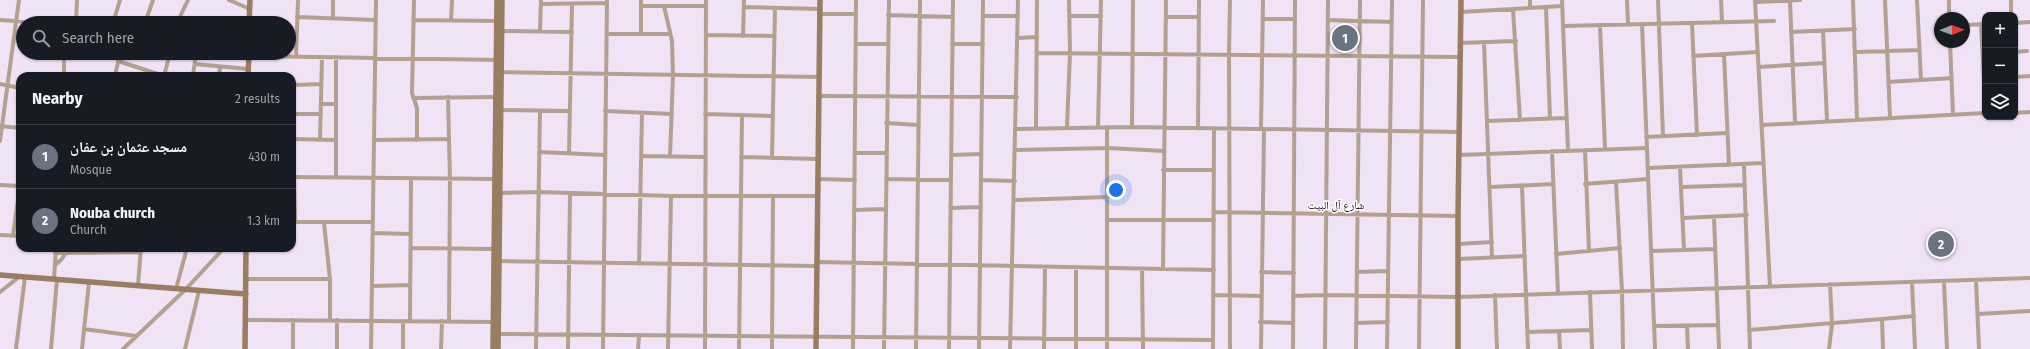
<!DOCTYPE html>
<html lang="en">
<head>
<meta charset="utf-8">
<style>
  body { margin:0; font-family:"Fira Sans Condensed","Noto Naskh Arabic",sans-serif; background:#242831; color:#f1f3f6 }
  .controls { position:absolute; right:12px; top:12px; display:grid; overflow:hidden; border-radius:8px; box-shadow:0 1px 3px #0004 }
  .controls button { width:36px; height:36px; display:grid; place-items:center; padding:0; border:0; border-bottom:1px solid #363941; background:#171b24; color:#f1f3f6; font:20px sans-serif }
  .compass { position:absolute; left:1934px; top:12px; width:36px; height:36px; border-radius:50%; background:#171b24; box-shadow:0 1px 3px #0004; rotate:89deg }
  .you { position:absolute; left:1116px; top:190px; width:14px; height:14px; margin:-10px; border:3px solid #fff; border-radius:50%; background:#1a73e8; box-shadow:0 0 0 6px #1a73e833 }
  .badge { display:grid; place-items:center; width:26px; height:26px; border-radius:50%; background:#b45309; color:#fff; font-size:13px; font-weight:700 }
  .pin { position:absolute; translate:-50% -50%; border:2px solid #fff; box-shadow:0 1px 4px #0006 }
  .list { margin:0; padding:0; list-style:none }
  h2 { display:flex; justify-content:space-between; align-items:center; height:52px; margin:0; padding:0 16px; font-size:17px }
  h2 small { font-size:13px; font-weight:400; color:#9ea1a6 }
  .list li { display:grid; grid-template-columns:26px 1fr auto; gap:12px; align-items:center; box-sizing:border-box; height:64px; padding:0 16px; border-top:1px solid #363941 }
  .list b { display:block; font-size:15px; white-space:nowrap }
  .list p { margin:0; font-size:13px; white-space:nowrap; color:#9ea1a6 }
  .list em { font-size:13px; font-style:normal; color:#9ea1a6 }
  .icon { flex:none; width:22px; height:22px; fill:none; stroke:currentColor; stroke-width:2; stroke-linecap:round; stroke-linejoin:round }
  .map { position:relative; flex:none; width:2030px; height:349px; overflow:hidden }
  .search { position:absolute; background:#171b24; box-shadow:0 1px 3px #0004; left:16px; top:16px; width:280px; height:44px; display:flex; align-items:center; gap:10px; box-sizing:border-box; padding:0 14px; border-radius:22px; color:#9ea1a6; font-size:15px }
  .panel { position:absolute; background:#171b24; box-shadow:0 1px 3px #0004; left:16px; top:72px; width:280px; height:180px; border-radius:12px }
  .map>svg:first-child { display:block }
</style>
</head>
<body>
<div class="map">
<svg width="2030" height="349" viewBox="0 0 2030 349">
  <rect width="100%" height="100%" fill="#f0e3f6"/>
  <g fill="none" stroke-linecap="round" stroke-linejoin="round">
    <!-- street -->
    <path stroke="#b3a08e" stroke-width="4" d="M229,0L250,9
      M414,0L412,93L417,108V140
      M641,0V33
      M1530,0V8
      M1562,0L1568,151
      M1627,0L1628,24
      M1658,0L1663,136
      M1721,0L1722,22
      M1755,0L1770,286
      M1853,0L1857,119
      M1885,0L1890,117
      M1917,0L1921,80L1952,78
      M1949,0V18
      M2011,0V15
      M1790,1L1795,122
      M1756,2L1800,0
      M541,4L607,3
      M641,6H706
      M664,6L672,41L673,75L670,156
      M744,7L820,9
      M1546,8L1550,119
      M1513,9L1520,120
      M1461,12L1562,6
      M819,14H856
      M888,15L952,17
      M983,16H1018
      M1069,16H1101
      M297,17L375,20
      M1166,17H1199
      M333,18V0
      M1263,19H1295
      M0,20L44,23
      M414,20L497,21
      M451,20L452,0
      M1328,20L1392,22
      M76,23L77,0
      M113,23L120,0
      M145,23L153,0
      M177,23L188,0
      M1692,23L1697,135
      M2015,23L2030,22
      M1642,24L1655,349
      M1600,25L1605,149
      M1964,25L1985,24
      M1981,25L1985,98
      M1563,26L1774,21
      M501,31L572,32
      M540,31L541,0
      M1823,31L1827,120
      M1791,32L1855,29
      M607,34H670
      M706,35L774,36
      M743,36L744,0
      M1018,38L1037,37
      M1484,42L1492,257
      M1950,42L1953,114
      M1460,43L1516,41
      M856,44H888
      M952,44H983
      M1856,52L1919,50
      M2015,52L2027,51
      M1037,53L1460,57
      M1724,54L1729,165
      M249,56L498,60
      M1693,56L1758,52
      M296,57L298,0
      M336,57V177
      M118,61L164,76
      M195,64L248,69
      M1759,67L1824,63
      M499,72L819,77
      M64,76V53
      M115,76L120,53
      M164,76L170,53
      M193,76L196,53
      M219,76L220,67
      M2015,77V113
      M2015,77L2030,76
      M1888,82L1921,80
      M0,84L20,88
      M293,85L321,84
      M819,96L1017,97
      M448,97L450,179L449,321
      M413,98L496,97
      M321,104H336
      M500,110L570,111
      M605,111L672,114
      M2015,113L2030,112
      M292,114H321
      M294,114V85
      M705,114L772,116
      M1488,121L1566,118
      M886,123L919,125
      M1762,125L1985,113
      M0,126L20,128
      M1067,127L1070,53L1069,0
      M1098,127L1101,0
      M1107,127V349
      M1132,127L1133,0
      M1036,128L1037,0
      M1016,129L1132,127L1459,132
      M1198,129L1199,0
      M1261,129L1263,0
      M1646,137L1727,133
      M292,139L336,140
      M320,140L322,57
      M374,140L449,139
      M0,141L19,0
      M1016,150L1108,148L1164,151
      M1585,150L1589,251
      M1552,151L1558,293
      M539,152L605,155
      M569,153L572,5
      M855,153H886
      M951,155L981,154
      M1459,155L1647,148
      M641,156L705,157
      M741,157L818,159
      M772,158L775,8
      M1744,165L1750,349
      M1648,168L1763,163
      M1680,168L1684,250
      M1163,170H1214
      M292,177L495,179
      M294,178L295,222H373
      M817,179L855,180
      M887,179L950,180
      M981,180L1015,181
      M1616,182L1622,291L1623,349
      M1585,184L1648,179
      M0,185L20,186
      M1522,186L1528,349
      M1490,187L1553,184
      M1682,187L1744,185
      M498,193L538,192L671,196H817
      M1015,200L1108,197
      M950,208L981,207
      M854,210L886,209
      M1214,212L1458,216
      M1714,217L1719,349
      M1683,218L1747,215
      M1108,220H1214
      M324,223L330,279V320
      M373,233L410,234
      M0,235L20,236
      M13,235L20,186
      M1458,244L1492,242
      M411,248L494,249
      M1652,251L1715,249
      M55,253L141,252
      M1556,254L1620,248
      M1458,259L1525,256
      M499,261L817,266
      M817,262L1214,270
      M639,264L642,113
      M55,265L61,260L69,248
      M1142,269L1143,349
      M1163,269L1166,0
      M1261,272L1294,273
      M1357,272L1388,271
      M54,279L56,248
      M246,279H330
      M1976,280L1979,349
      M1944,281L1947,349
      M1912,282L1915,349
      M138,285L141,248
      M373,286L410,285
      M176,289L187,248
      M0,292L19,277
      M1590,292L1592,349
      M1213,295L1261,296
      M1495,295L1497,349
      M1293,296L1325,295L1458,297L2030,278
      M1978,314L2030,311
      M246,320L495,322
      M410,320L411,178
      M403,321V349
      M1260,322L1293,323
      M1356,323L1388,322
      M1654,326L1718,325
      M1687,326L1688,349
      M84,329L136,336
      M1749,330L1882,319
      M1559,331L1560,349
      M1527,332L1591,330
      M498,334L1213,340
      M16,349L25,277
      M51,349L57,279
      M82,349L89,282
      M123,349L185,290L224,248
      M185,349L199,291
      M293,349V320
      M337,349V320
      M371,349L376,0
      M441,349L442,321
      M536,349L540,111
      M568,349L570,193
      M603,349L607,0
      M638,349L639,337
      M668,349L671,196
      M705,349L706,0
      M739,349L742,116
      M772,349L773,196
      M853,349L856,0
      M884,349L889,0
      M916,349L920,0
      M949,349L953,0
      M979,349L983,0
      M1010,349L1018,0
      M1044,349L1045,267
      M1076,349V267
      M1213,349L1214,128
      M1230,349L1229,55L1230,0
      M1261,349L1264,129
      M1293,349L1295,0
      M1325,349L1328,0
      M1356,349L1360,0
      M1387,349L1392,0
      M1419,349L1423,0
      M1829,349L1832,324L1830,284
      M1883,349L1882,319L1914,316"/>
    <!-- secondary -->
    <path stroke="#987d61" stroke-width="5.5" d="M249,23L250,0
      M248,76L249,53
      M0,275L246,294
      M245,349L246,248
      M493,349L497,0
      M498,349L502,0
      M816,349L820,0
      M1458,349V216L1461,0"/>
  </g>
  <g text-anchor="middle" stroke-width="3" stroke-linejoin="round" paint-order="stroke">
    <!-- street labels -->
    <g font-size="11" fill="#161118" stroke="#fff">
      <text x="1336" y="209">شارع آل البيت</text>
    </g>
  </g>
</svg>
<div class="controls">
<button>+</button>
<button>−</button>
<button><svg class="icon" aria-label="layers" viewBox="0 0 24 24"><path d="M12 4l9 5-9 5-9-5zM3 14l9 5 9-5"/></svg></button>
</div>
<svg class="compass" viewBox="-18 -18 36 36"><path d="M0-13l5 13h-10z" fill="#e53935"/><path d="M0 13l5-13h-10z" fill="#9ea1a6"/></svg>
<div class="you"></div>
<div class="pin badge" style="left:1345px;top:38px;background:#6b7280">1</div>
<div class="pin badge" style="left:1941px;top:244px;background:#6b7280">2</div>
<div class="search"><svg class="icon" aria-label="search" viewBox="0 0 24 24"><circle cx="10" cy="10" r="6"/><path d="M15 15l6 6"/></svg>Search here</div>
<section class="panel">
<h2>Nearby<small>2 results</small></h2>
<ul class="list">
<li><span class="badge" style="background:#6b7280">1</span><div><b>مسجد عثمان بن عفان</b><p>Mosque</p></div><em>430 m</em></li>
<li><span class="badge" style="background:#6b7280">2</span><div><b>Nouba church</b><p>Church</p></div><em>1.3 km</em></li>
</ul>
</section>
</div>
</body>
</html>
